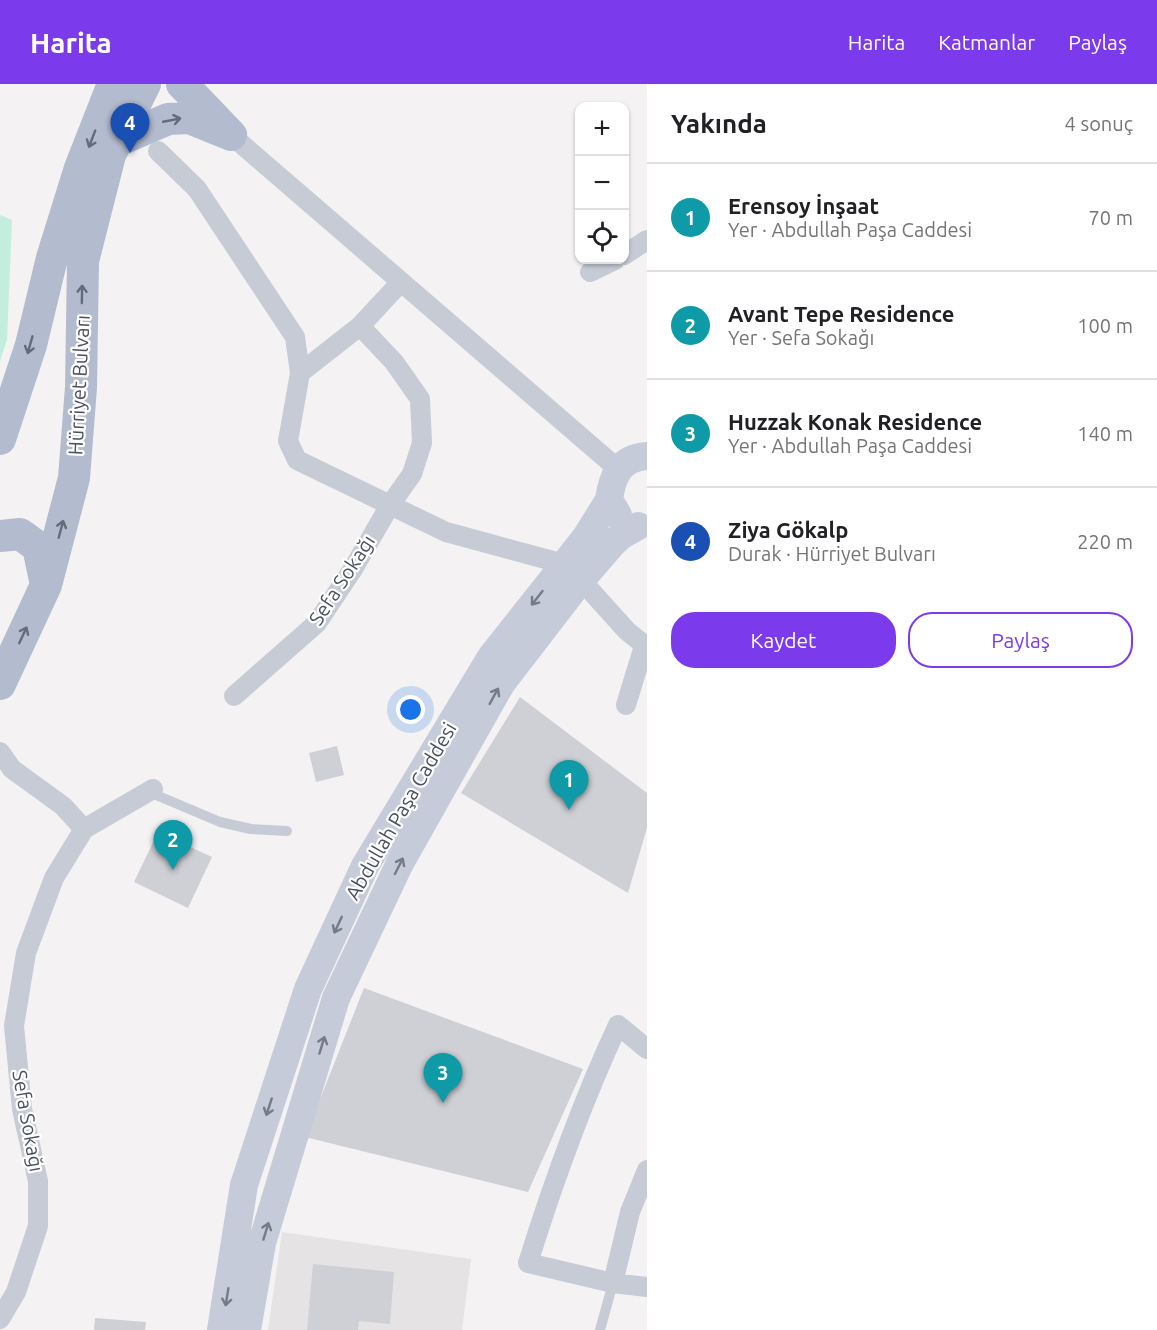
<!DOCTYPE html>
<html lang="tr">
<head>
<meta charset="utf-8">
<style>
  body { margin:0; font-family:Ubuntu,sans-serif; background:#f6f6f6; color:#202124 }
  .controls { position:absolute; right:18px; top:18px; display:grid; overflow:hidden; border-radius:12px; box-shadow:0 2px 4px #0004 }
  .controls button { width:54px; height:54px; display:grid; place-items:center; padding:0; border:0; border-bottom:2px solid #e0e0e0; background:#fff; color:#202124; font:30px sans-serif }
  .you { position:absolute; left:411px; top:626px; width:21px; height:21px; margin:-15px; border:4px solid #fff; border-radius:50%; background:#1a73e8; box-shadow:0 0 0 9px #1a73e833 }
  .badge { display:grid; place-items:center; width:39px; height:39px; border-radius:50%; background:#7c3aed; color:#fff; font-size:20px; font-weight:700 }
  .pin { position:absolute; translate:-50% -50px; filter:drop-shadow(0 2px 3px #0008) }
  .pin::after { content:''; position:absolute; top:32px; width:21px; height:18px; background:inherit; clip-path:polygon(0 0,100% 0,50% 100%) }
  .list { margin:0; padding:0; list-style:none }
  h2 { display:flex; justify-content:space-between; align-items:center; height:78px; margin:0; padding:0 24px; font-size:26px }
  h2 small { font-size:20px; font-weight:400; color:#757577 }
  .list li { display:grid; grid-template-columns:39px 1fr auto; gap:18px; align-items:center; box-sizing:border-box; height:108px; padding:0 24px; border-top:2px solid #e0e0e0 }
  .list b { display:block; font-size:22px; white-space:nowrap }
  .list p { margin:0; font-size:20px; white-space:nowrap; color:#757577 }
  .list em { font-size:20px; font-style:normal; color:#757577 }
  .actions { display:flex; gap:12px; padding:18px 24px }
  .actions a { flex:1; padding:14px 0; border:2px solid #7c3aed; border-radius:24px; text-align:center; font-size:21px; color:#7c3aed }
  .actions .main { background:#7c3aed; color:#fff }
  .icon { flex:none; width:33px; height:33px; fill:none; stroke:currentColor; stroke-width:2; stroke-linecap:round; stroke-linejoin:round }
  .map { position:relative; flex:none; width:647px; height:1246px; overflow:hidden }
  header { display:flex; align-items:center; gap:36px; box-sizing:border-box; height:84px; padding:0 30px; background:#7c3aed; color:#fff }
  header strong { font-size:28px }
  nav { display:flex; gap:33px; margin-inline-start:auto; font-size:21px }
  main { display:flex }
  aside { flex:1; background:#fff }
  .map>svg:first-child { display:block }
</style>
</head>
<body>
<header>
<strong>Harita</strong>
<nav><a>Harita</a><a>Katmanlar</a><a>Paylaş</a></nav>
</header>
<main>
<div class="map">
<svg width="647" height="1246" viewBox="0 0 647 1246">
  <rect width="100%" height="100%" fill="#f4f2f2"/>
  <!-- education -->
  <path fill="#e5e3e3" d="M282,1148L471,1175L462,1246H268Z"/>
  <!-- green -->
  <path fill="#c3eedd" d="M0,131L12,136L7,256L0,277Z"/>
  <!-- building -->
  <path fill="#cfd0d6" d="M520,613L647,709V744L628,809L461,709Z
    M337,662L344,691L316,698L309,669Z
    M158,748L212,773L188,824L134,798Z
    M364,904L583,985L528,1108L305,1053Z
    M313,1180L394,1188L390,1240L359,1237L358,1246H307Z
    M95,1234L146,1238L145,1246H94Z"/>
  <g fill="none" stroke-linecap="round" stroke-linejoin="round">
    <!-- lane -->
    <path stroke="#c6cbd5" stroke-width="10" d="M149,708L220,738L251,745L287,747
      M600,1246L613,1199"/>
    <!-- street -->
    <path stroke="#c6cbd5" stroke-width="20" d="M231,51L618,385
      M158,67L197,105L295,253L300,289L288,357L297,376L446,448L564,480
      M624,171L647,156
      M590,188L615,176
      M300,289L360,242L401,198
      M581,496L627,547L647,563
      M234,612L317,539L353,485L390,421L412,390L422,359L420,315L394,278L360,242
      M626,621L644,562
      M0,668L12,685L63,722L84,745
      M647,965L618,941C581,1020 554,1096 528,1179L613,1199L647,1203
      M613,1199L630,1128L647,1086
      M0,1235L16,1208L38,1142V1097L22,1025L14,942L26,869L54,794L84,745L153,705"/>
    <!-- secondary -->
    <path stroke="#c5cbd9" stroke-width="28" d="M618,431L609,416C612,392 620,374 647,372
      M221,1246L244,1101L308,905L365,782L491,573L586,453L609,416
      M247,1246L262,1159L336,914L400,779L501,600L581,496L613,459L622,451L638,442"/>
    <!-- primary -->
    <path stroke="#b3bbcf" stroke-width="32" d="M117,57L168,35L189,34L231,51L182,0
      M0,355L31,261L52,174L80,84L113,0
      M0,452L20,450L38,463L46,501
      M0,600L46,501L74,394L81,303L83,177L110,71L145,0"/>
  </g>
  <!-- one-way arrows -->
  <defs><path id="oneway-shaft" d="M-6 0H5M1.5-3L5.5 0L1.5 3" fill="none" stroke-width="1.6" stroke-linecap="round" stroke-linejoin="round" transform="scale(1.5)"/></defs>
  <g stroke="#646b7a">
    <use href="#oneway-shaft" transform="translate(172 36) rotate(-11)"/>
    <use href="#oneway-shaft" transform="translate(92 55) rotate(111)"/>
    <use href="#oneway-shaft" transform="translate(82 210) rotate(-89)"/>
    <use href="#oneway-shaft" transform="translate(30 261) rotate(106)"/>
    <use href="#oneway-shaft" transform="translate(61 445) rotate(-75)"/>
    <use href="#oneway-shaft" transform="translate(23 551) rotate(-65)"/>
  </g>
  <g stroke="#757b89">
    <use href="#oneway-shaft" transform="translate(537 514) rotate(128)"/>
    <use href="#oneway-shaft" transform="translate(494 612) rotate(-61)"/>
    <use href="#oneway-shaft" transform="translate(399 782) rotate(-63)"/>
    <use href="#oneway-shaft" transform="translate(338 841) rotate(115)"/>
    <use href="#oneway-shaft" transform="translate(322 961) rotate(-73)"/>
    <use href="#oneway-shaft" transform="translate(269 1023) rotate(108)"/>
    <use href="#oneway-shaft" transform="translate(266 1147) rotate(-73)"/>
    <use href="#oneway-shaft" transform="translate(227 1213) rotate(99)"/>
  </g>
  <g text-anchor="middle" stroke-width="4.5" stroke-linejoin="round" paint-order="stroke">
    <!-- street labels -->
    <g font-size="20" fill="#4a505e" stroke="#fff">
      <text transform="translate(79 301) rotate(-87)" y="7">Hürriyet Bulvarı</text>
      <text transform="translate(342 496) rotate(-57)" y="7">Sefa Sokağı</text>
      <text transform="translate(401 727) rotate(-60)" y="7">Abdullah Paşa Caddesi</text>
      <text transform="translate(28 1037) rotate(80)" y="7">Sefa Sokağı</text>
    </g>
  </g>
</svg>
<div class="controls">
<button>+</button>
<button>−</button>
<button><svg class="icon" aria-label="locate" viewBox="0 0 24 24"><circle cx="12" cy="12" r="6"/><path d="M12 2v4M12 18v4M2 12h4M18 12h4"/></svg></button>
</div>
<div class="you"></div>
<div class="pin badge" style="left:569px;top:726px;background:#0f9aa8">1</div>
<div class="pin badge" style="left:173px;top:786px;background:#0f9aa8">2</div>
<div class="pin badge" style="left:443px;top:1019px;background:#0f9aa8">3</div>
<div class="pin badge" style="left:130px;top:69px;background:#1a4fb4">4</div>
</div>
<aside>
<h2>Yakında<small>4 sonuç</small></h2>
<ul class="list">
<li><span class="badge" style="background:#0f9aa8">1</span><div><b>Erensoy İnşaat</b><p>Yer · Abdullah Paşa Caddesi</p></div><em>70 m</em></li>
<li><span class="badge" style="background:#0f9aa8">2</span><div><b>Avant Tepe Residence</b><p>Yer · Sefa Sokağı</p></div><em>100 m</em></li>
<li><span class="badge" style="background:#0f9aa8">3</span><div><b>Huzzak Konak Residence</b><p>Yer · Abdullah Paşa Caddesi</p></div><em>140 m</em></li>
<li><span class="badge" style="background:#1a4fb4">4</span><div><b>Ziya Gökalp</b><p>Durak · Hürriyet Bulvarı</p></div><em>220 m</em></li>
</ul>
<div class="actions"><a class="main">Kaydet</a><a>Paylaş</a></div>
</aside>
</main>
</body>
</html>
